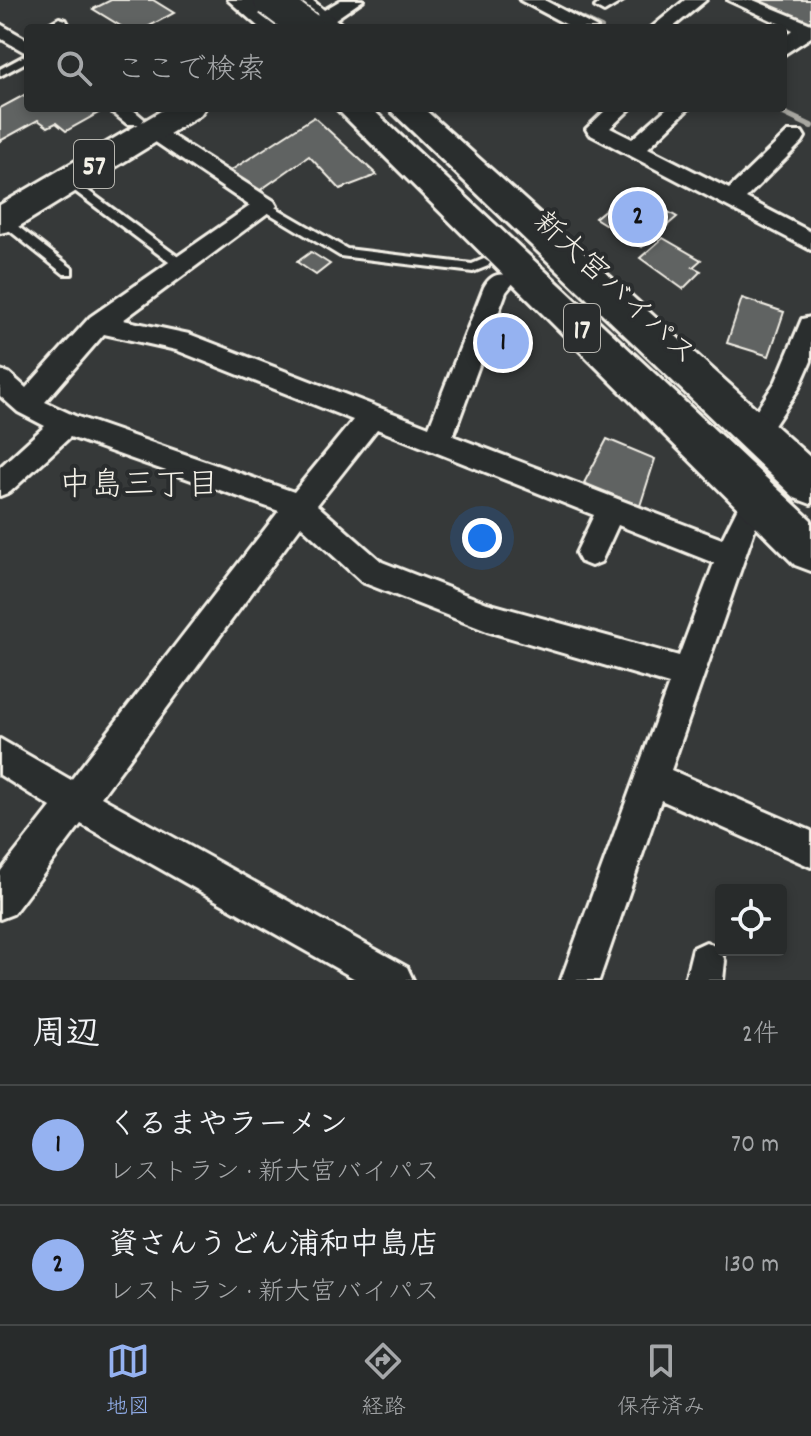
<!DOCTYPE html>
<html lang="ja">
<head>
<meta charset="utf-8">
<style>
  body { margin:0; font-family:Dekko,"Klee One",sans-serif; background:#303333; color:#f1f3f6 }
  .controls { position:absolute; right:24px; bottom:24px; display:grid; overflow:hidden; border-radius:8px; box-shadow:0 4px 12px #0003 }
  .controls button { width:72px; height:72px; display:grid; place-items:center; padding:0; border:0; border-bottom:2px solid #444747; background:#282b2b; color:#f1f3f6; font:40px sans-serif }
  .you { position:absolute; left:482px; top:538px; width:28px; height:28px; margin:-20px; border:6px solid #fff; border-radius:50%; background:#1a73e8; box-shadow:0 0 0 12px #1a73e833 }
  .badge { display:grid; place-items:center; width:52px; height:52px; border-radius:50%; background:#95b2f1; color:#111; font-size:26px; font-weight:700 }
  .pin { position:absolute; translate:-50% -50%; border:4px solid #fff; box-shadow:0 2px 8px #0006 }
  .list { margin:0; padding:0; list-style:none }
  h2 { display:flex; justify-content:space-between; align-items:center; height:104px; margin:0; padding:0 32px; font-size:34px }
  h2 small { font-size:26px; font-weight:400; color:#a5a7a9 }
  .list li { display:grid; grid-template-columns:52px 1fr auto; gap:24px; align-items:center; box-sizing:border-box; height:120px; padding:0 32px; border-top:2px solid #444747 }
  .list b { display:block; font-size:30px; white-space:nowrap }
  .list p { margin:0; font-size:26px; white-space:nowrap; color:#a5a7a9 }
  .list em { font-size:26px; font-style:normal; color:#a5a7a9 }
  .icon { flex:none; width:44px; height:44px; fill:none; stroke:currentColor; stroke-width:2; stroke-linecap:round; stroke-linejoin:round }
  .map { position:relative; flex:none; width:811px; height:980px; overflow:hidden }
  .search { position:absolute; background:#282b2b; box-shadow:0 4px 12px #0003; left:24px; right:24px; top:24px; height:88px; display:flex; align-items:center; gap:20px; box-sizing:border-box; padding:0 28px; border-radius:8px; color:#a5a7a9; font-size:30px }
  .sheet { height:344px; background:#282b2b }
  nav { display:flex; justify-content:space-around; align-items:center; box-sizing:border-box; height:112px; border-top:2px solid #444747; background:#282b2b; font-size:22px; color:#a5a7a9 }
  nav a { display:grid; justify-items:center; gap:4px }
  nav .on { color:#95b2f1 }
  .map>svg:first-child { display:block }
</style>
</head>
<body>
<div class="map">
<svg width="811" height="980" viewBox="0 0 811 980">
  <rect width="100%" height="100%" fill="#363939"/>
  <filter id="ink" filterUnits="userSpaceOnUse"><feTurbulence type="fractalNoise" baseFrequency=".0125" numOctaves="2"/><feDisplacementMap in="SourceGraphic" scale="16" xChannelSelector="R" yChannelSelector="G"/><feConvolveMatrix kernelMatrix="1 2 1 2 8 2 1 2 1" color-interpolation-filters="sRGB"/></filter>
  <g filter="url(#ink)">
    <g fill="none" stroke-linecap="round" stroke-linejoin="round">
      <!-- stream -->
      <path stroke="#a8a7a1" stroke-width="6" d="M542,0L601,28
        M773,108L811,126"/>
    </g>
    <!-- building -->
    <path fill="#616362" stroke="#f4f1e8" stroke-width="2" d="M111,0H153L174,13L146,28H124L93,9Z
      M753,0H811V25Z
      M28,93V108H95L100,112L66,131L56,123L48,127L38,120L0,141V108Z
      M314,117L377,175L340,189L309,156L259,191L230,171Z
      M629,190L677,217L642,247L595,218Z
      M663,238L701,260L693,267L701,271L683,289L640,258Z
      M311,252L330,264L316,275L297,262Z
      M742,298L784,312L769,356L727,343Z
      M494,321L521,328L518,335L526,337L522,351L514,348L507,366L479,359Z
      M607,439L655,459L640,506L584,483Z"/>
    <g fill="none" stroke-linecap="round" stroke-linejoin="round">
      <!-- lane casing -->
      <g stroke="#f4f1e8" stroke-width="6">
        <path id="lane" d="M28,54V61L0,76V69Z
          M68,176L185,262V268H177L64,183V177Z
          M266,202L347,249L472,264L484,259L490,263L488,266L473,272L340,256L262,209V203Z
          M3,215L72,268V274H64L0,223V216Z"/>
      </g>
      <!-- street casing -->
      <g stroke="#f4f1e8" stroke-width="6">
        <path id="street" d="M341,0H363L328,24H314L312,20L314,16Z
          M520,0H544L597,28H573Z
          M603,0H624L604,12L595,7Z
          M685,0H706L672,28H651Z
          M728,0H753L811,24V37L783,55V39L793,30Z
          M59,18L66,20L68,24L66,28H42Z
          M0,24L28,40V54L0,38Z
          M107,108H131L144,119L141,124H127Z
          M608,108H631L610,128L632,139L667,108H689L648,148L729,189L788,132H802L805,137L802,142L746,198L811,232V250L589,134L586,129Z
          M152,123L274,201L277,206L123,320L189,334L429,427L484,287C490,276 498,272 510,276L514,282L506,292L453,436L722,539L747,489L757,486L767,489L771,498L755,528L671,770L811,831V867L661,800L599,980H561L669,684L487,631L362,582L301,526L101,797L407,967L413,980H357L81,824L13,914L0,919V872L51,807L0,775V739L71,780L279,511L70,437L10,492L0,496V467L45,426L18,412L0,396V370L9,373L26,388L90,317L250,206L145,135L142,130ZM104,334L176,350L353,420L294,492L75,416L45,402ZM377,429L594,515L576,553L581,562L591,566L601,562L618,525L714,563L679,656L487,603L382,562L317,505Z
          M811,317V361L799,388L771,430L762,433L753,430L749,422L776,381L802,319Z
          M706,942L719,948L725,961L723,980H685L693,948Z"/>
      </g>
      <!-- primary casing -->
      <g stroke="#f4f1e8" stroke-width="6">
        <path id="primary" d="M166,108H205L200,115L13,230L0,233V205Z"/>
      </g>
      <!-- highway casing -->
      <g stroke="#f4f1e8" stroke-width="6">
        <path id="highway" d="M228,0H260L293,28H260Z
          M280,0H312L346,28H313Z
          M336,108H371L811,520V571L795,565Z
          M388,108H423L811,458V504L795,498Z"/>
      </g>
      <!-- lane -->
      <use href="#lane" fill="#2a2d2e" fill-rule="evenodd"/>
      <!-- street -->
      <use href="#street" fill="#2a2d2e" fill-rule="evenodd"/>
      <!-- primary -->
      <use href="#primary" fill="#2a2d2e" fill-rule="evenodd"/>
      <!-- highway -->
      <use href="#highway" fill="#2a2d2e" fill-rule="evenodd"/>
      <!-- highway-bridge casing -->
      <g stroke="#f4f1e8" stroke-width="36" stroke-linecap="butt">
        <path id="highway-bridge" d="M270,0L307,28"/>
      </g>
      <!-- highway-bridge -->
      <use href="#highway-bridge" stroke="#2a2d2e" stroke-width="32"/>
    </g>
  </g>
  <g text-anchor="middle" stroke-width="8" stroke-linejoin="round" paint-order="stroke">
    <!-- shield labels -->
    <g fill="#2a2d2e" stroke="#b7b6b0" stroke-width="2">
      <rect x="74" y="140" width="40" height="48" rx="6"/>
      <rect x="564" y="304" width="36" height="48" rx="6"/>
    </g>
    <g font-size="28" font-weight="bold" fill="#f4f1e8">
      <text x="94" y="174">57</text>
      <text x="582" y="338">17</text>
    </g>
    <!-- street labels -->
    <g font-size="30" fill="#f4f1e8" stroke="#2a2d2e">
      <text transform="translate(616 287) rotate(43)" y="10">新大宮バイパス</text>
    </g>
    <!-- neighbourhood labels -->
    <g font-size="32" fill="#f4f1e8" stroke="#2a2d2e">
      <text x="139" y="494">中島三丁目</text>
    </g>
  </g>
</svg>
<div class="controls">
<button><svg class="icon" aria-label="locate" viewBox="0 0 24 24"><circle cx="12" cy="12" r="6"/><path d="M12 2v4M12 18v4M2 12h4M18 12h4"/></svg></button>
</div>
<div class="you"></div>
<div class="pin badge" style="left:503px;top:343px">1</div>
<div class="pin badge" style="left:638px;top:217px">2</div>
<div class="search"><svg class="icon" aria-label="search" viewBox="0 0 24 24"><circle cx="10" cy="10" r="6"/><path d="M15 15l6 6"/></svg>ここで検索</div>
</div>
<section class="sheet">
<h2>周辺<small>2件</small></h2>
<ul class="list">
<li><span class="badge">1</span><div><b>くるまやラーメン</b><p>レストラン · 新大宮バイパス</p></div><em>70 m</em></li>
<li><span class="badge">2</span><div><b>資さんうどん浦和中島店</b><p>レストラン · 新大宮バイパス</p></div><em>130 m</em></li>
</ul>
</section>
<nav>
<a class="on"><svg class="icon" aria-label="map" viewBox="0 0 24 24"><path d="M3 6l6-2 6 2 6-2v14l-6 2-6-2-6 2zM9 4v14M15 6v14"/></svg>地図</a>
<a><svg class="icon" aria-label="directions" viewBox="0 0 24 24"><path d="M12 3l9 9-9 9-9-9zM9 14v-3h6M13 9l2 2-2 2"/></svg>経路</a>
<a><svg class="icon" aria-label="saved" viewBox="0 0 24 24"><path d="M7 4h10v16l-5-4-5 4z"/></svg>保存済み</a>
</nav>
</body>
</html>
